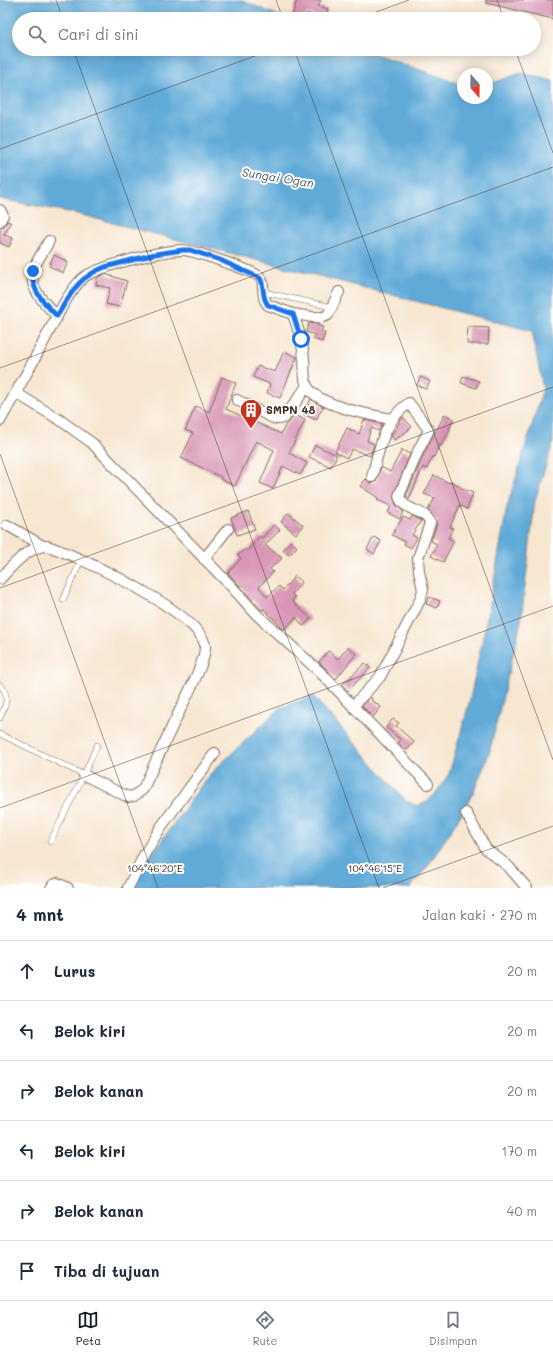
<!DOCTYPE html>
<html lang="id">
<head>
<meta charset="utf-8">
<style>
  body { margin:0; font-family:Mali,sans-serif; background:#f6f6f7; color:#1f2937 }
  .compass { position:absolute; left:457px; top:68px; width:36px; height:36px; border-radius:50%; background:#fff; box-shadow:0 2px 10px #0003; rotate:160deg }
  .stop { position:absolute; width:12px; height:12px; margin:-9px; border:3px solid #1a73e8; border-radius:50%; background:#fff }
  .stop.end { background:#1a73e8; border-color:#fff; box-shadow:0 1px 4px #0008 }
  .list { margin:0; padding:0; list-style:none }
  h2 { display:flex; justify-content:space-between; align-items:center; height:52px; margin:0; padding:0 16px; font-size:17px }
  h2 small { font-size:13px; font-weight:400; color:#747a83 }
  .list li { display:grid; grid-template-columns:26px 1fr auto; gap:12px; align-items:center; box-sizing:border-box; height:60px; padding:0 16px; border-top:1px solid #e0e1e3 }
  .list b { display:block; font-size:15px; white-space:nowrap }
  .list em { font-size:13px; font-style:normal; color:#747a83 }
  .icon { flex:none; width:22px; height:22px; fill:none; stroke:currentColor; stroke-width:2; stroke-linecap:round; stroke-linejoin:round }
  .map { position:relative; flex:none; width:553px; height:888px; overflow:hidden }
  .search { position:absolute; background:#fff; box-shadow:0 2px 10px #0003; left:12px; right:12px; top:12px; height:44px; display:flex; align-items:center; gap:10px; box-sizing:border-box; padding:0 14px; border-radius:22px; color:#747a83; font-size:15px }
  .sheet { height:412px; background:#fff }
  nav { display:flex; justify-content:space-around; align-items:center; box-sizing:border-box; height:56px; border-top:1px solid #e0e1e3; background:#fff; font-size:11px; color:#747a83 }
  nav a { display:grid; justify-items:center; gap:2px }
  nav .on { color:#111827 }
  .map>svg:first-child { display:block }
</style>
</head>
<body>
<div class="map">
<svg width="553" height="888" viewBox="0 0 553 888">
  <rect width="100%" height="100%" fill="#fff"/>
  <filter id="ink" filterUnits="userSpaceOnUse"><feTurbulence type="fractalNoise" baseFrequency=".025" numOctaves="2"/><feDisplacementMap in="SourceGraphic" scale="8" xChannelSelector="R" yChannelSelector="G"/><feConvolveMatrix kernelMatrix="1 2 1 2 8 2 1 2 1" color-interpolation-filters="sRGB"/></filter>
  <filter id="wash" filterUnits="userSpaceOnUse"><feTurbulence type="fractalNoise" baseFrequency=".012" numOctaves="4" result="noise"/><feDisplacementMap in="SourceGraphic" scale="16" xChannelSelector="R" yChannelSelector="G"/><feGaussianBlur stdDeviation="0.9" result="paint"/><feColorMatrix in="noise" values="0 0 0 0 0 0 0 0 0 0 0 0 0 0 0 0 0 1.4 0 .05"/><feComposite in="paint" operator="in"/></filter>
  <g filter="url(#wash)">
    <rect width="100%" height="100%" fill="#f7e6d0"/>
    <!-- water -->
    <path fill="#60aad8" stroke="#4e6a7b" d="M0,0H241L286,19H19V49H361L463,85V98H487V85L521,73L553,81V442L535,500L521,621L489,754L473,793L459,818L428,866L410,888H133L136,876L209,775L280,708L313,696L407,802L418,806L427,802L436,793L449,774L469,704L489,608L507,507L543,389L532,331L74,213L0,199Z"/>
    <g id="blocks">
      <!-- building -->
      <path fill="#d895b5" d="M297,0H321L318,6L328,9L325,19L307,13L305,19L291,18Z
        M486,0H553V19L486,3Z
        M7,221L11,223L4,235L13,238L9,247L0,243V228L4,226Z
        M54,255L68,262L63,273L49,266Z
        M105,274L127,281L120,307L106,304L110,288L96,285L97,278Z
        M309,323L318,324L317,325L323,327L321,332L325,333L322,342L313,339L315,335L306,332Z
        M468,327L489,328L488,344H467Z
        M284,351L297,357L280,398L267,393L270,384L253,377L258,366L275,372Z
        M463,376L479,381L476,388L461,383Z
        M222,377L236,383L226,409L281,434L286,424L290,421L294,415L305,420L289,453L307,463L300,475L283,466L273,489L260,483L274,450L256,441L235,486L220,479L221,477L181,458L193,433L185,430L196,406L209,412Z
        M420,377L430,381L426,389L417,385Z
        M311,399L323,407L316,420L303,414Z
        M445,414L454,419L449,429L450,430L441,446L439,445L434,457L433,456L427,469L423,467L409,499L406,496L424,454Z
        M403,417L412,427L395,440L391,436Z
        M364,420L382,424L379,431L371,428L367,441L374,444L370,456L352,449L347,458L335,452L347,428L359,434Z
        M315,445L337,455L331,467L309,457Z
        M402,450L410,454L393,496L396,505L403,511L400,519L388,513L391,506L377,500L378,498L360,486L366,479L370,483L376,482L381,467L390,472Z
        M434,475L449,483L451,481L465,490L473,493L467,509L460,505L450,527L453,528L448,538L454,541L443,562L431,556L437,544L431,541L438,521L435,519L428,510L435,498L424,494Z
        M248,511L255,529L237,535L231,518Z
        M288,513L303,525L296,534L281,522Z
        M412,516L421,521L412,535L417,538L411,548L404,544L405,542L392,535L403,517L410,520Z
        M274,525L280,530L265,545L282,558L270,569L273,572L259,587L267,597L279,586L283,590L295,576L302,582L292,594L295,597L292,601L311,619L303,626L296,617L284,630L264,609L262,610L261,609L228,573L241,558L238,555L245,549L247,551L260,536L262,538Z
        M374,537L381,541L374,554L367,549Z
        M291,541L297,547L289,555L283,550Z
        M429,597L440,601L437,608L426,604Z
        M348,647L356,654L336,679L319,662L328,651L338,659Z
        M365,663L370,668L348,691L342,685Z
        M370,697L372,698L371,700L381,707L373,717L362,706Z
        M393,719L399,723L396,726L414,742L407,750L398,743L401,740L386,727Z"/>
    </g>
  </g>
  <g filter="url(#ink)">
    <use href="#blocks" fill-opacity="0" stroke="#7d6c5c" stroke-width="1"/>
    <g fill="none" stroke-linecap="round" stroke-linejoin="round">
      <!-- lane casing -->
      <g stroke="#7d6c5c" stroke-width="6">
        <path id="lane" d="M263,292L332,307
          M63,600L81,560
          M0,685C11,696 5,706 0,718
          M0,734L84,775L97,745
          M50,842L84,775"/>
      </g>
      <!-- street casing -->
      <g stroke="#7d6c5c" stroke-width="12">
        <path id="street" d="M0,210L3,215L0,221
          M49,241C44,251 36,261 33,271C28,288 47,306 57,316
          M293,314C302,315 321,320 328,315L339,292
          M16,393L60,420L92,443L231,586L256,614L321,673L428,784
          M237,400L275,419H280L285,417L307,386
          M0,421C15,394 30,368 44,341C55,321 66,295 82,279C94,267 164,250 183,250C193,250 253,271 260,277C266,283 260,297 268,305L293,314C298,328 303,343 304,359C305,368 303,378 307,386C317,406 371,415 391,419
          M7,525L43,546
          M204,559L228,529
          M0,579C12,566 28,546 47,546C77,555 205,615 205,647C205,661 192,685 186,698C171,728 157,759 143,789L134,796L128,797L84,775
          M353,706L380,677L420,600L423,590L419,571L418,558L430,523C426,509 402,511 399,496L418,451L429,430L409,403C384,420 379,449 372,477
          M466,813L486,849L508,866L527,888
          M51,888L53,885L57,883L68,888
          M128,888L144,855L161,827L215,753"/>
      </g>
      <!-- lane -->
      <use href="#lane" stroke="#fff" stroke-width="5"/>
      <!-- street -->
      <use href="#street" stroke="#fff" stroke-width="10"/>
    </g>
  </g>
  <g fill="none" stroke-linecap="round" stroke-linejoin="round" filter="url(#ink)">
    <!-- route -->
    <path stroke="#1a73e8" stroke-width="5" d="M33,271C30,290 45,304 57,316C72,292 77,278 105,267L155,254L183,250H190L220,260L260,278C265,286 261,297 268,305L293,314L301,339"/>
  </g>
  <!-- ticks -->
  <path fill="none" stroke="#3b2a1e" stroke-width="1" stroke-opacity="0.45" d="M56,0L63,19M276,0L283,19M497,0L504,19M357,19L409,0M73,49L379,888M294,49L553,760M515,49L553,153M0,149L274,49M0,368L553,167M0,454L158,888M0,588L553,387M0,808L553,606M383,888L553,826"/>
  <!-- icons -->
  <defs>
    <g id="building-pin" transform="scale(1.15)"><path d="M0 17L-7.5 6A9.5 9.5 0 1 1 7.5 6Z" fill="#c8321e" stroke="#fff"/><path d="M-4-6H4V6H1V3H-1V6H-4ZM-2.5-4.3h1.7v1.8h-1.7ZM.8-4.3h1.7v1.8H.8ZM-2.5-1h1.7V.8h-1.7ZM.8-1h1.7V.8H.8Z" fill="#fff"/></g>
  </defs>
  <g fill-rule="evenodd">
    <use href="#building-pin" x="251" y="410"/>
  </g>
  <g text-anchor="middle" stroke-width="4" stroke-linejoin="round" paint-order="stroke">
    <!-- poi labels -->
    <g font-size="11" font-weight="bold" fill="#3b2a1e" stroke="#fff" text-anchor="start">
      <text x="266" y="414">SMPN 48</text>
    </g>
    <!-- water labels -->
    <g font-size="12" font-style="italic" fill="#4a5d68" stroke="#fff">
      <text transform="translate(278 178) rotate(9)" y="4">Sungai Ogan</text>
    </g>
  </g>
  <g font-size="10" text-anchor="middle" fill="#3b2a1e" stroke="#fff" stroke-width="4" stroke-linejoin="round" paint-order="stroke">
    <text x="155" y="872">104°46'20"E</text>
    <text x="375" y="872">104°46'15"E</text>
  </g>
</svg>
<svg class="compass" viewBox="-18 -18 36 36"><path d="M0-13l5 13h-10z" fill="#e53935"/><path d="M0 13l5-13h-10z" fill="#747a83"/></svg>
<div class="stop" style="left:301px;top:339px"></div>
<div class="stop end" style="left:33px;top:271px"></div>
<div class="search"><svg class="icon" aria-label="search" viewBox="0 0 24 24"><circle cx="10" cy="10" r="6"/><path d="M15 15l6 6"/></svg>Cari di sini</div>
</div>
<section class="sheet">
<h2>4 mnt<small>Jalan kaki · 270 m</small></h2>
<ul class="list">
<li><svg class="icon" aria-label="ahead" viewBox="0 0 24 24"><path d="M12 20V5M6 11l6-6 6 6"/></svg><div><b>Lurus</b></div><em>20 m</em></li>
<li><svg class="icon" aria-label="left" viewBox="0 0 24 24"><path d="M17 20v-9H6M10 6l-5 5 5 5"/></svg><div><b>Belok kiri</b></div><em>20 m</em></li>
<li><svg class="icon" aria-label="right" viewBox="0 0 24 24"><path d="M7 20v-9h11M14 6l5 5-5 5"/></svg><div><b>Belok kanan</b></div><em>20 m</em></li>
<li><svg class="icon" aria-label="left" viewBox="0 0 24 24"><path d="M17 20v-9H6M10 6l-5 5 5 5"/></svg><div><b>Belok kiri</b></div><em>170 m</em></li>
<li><svg class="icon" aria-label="right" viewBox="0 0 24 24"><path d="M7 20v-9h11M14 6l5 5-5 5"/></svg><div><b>Belok kanan</b></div><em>40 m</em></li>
<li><svg class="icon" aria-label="arrive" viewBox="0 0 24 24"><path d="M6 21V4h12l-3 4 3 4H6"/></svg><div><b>Tiba di tujuan</b></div></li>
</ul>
</section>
<nav>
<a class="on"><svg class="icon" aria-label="map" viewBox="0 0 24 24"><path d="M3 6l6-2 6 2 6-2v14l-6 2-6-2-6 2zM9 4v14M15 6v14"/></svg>Peta</a>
<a><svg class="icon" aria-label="directions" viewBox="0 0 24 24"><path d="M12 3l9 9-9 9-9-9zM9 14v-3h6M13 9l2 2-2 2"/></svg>Rute</a>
<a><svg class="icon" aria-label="saved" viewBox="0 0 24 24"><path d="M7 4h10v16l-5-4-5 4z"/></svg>Disimpan</a>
</nav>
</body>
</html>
